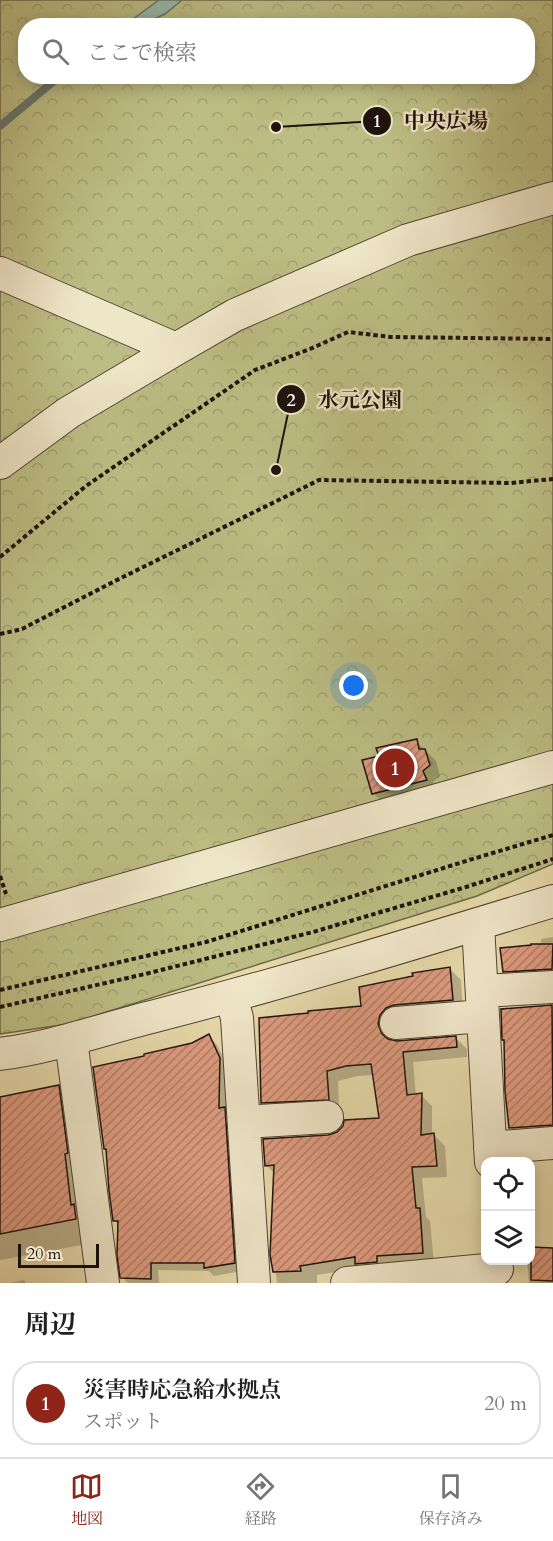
<!DOCTYPE html>
<html lang="ja">
<head>
<meta charset="utf-8">
<style>
  body { margin:0; font-family:Cardo,"Noto Serif JP",serif; background:#f6f6f6; color:#222 }
  .controls { position:absolute; right:18px; bottom:18px; display:grid; overflow:hidden; border-radius:12px; box-shadow:0 3px 15px #0003 }
  .controls button { width:54px; height:54px; display:grid; place-items:center; padding:0; border:0; border-bottom:2px solid #e0e0e0; background:#fff; color:#222; font:30px sans-serif }
  .scale { position:absolute; left:18px; bottom:15px; width:81px; box-sizing:border-box; padding-left:6px; border:3px solid #1f130d; border-top:0; font-size:16px; line-height:21px; white-space:nowrap; color:#1f130d; -webkit-text-stroke:4px #efe6c8; paint-order:stroke }
  .you { position:absolute; left:354px; top:686px; width:21px; height:21px; margin:-15px; border:4px solid #fff; border-radius:50%; background:#1a73e8; box-shadow:0 0 0 9px #1a73e833 }
  .badge { display:grid; place-items:center; width:39px; height:39px; border-radius:50%; background:#8f2418; color:#fff; font-size:20px; font-weight:700 }
  .pin { position:absolute; translate:-50% -50%; border:3px solid #fff; box-shadow:0 2px 6px #0006 }
  .list { margin:0; padding:0; list-style:none }
  h2 { display:flex; justify-content:space-between; align-items:center; height:78px; margin:0; padding:0 24px; font-size:26px }
  h2 small { font-size:20px; font-weight:400; color:#767676 }
  .list li { display:grid; grid-template-columns:39px 1fr auto; gap:18px; align-items:center; box-sizing:border-box; height:84px; margin:0 12px 12px; padding:0 12px; border:2px solid #e0e0e0; border-radius:24px }
  .list b { display:block; font-size:22px; white-space:nowrap }
  .list p { margin:0; font-size:20px; white-space:nowrap; color:#767676 }
  .list em { font-size:20px; font-style:normal; color:#767676 }
  .icon { flex:none; width:33px; height:33px; fill:none; stroke:currentColor; stroke-width:2; stroke-linecap:round; stroke-linejoin:round }
  .map { position:relative; flex:none; width:553px; height:1283px; overflow:hidden }
  .search { position:absolute; background:#fff; box-shadow:0 3px 15px #0003; left:18px; right:18px; top:18px; height:66px; display:flex; align-items:center; gap:15px; box-sizing:border-box; padding:0 21px; border-radius:24px; color:#767676; font-size:22px }
  .sheet { height:174px; background:#fff }
  nav { display:flex; justify-content:space-around; align-items:center; box-sizing:border-box; height:84px; border-top:2px solid #e0e0e0; background:#fff; font-size:16px; color:#767676 }
  nav a { display:grid; justify-items:center; gap:3px }
  nav .on { color:#8f2418 }
  .map>svg:first-child { display:block }
</style>
</head>
<body>
<div class="map">
<svg width="553" height="1283" viewBox="0 0 553 1283">
  <defs>
    <pattern id="park-crowns" width="20" height="18" patternUnits="userSpaceOnUse" patternTransform="scale(1.5)"><rect width="20" height="18" fill="#bcbd84"/><path d="M2 6a3 3 0 1 1 6 0M12 15a3 3 0 1 1 6 0" fill="none" stroke="#a1a271"/></pattern>
    <pattern id="building-hatch" width="6" height="6" patternUnits="userSpaceOnUse" patternTransform="scale(1.5)"><rect width="6" height="6" fill="#de9b7f"/><path d="M-1 1l2-2M0 6l6-6M5 7l2-2" fill="none" stroke="#b37d66"/></pattern>
  </defs>
  <rect width="100%" height="100%" fill="#e6d9aa"/>
  <filter id="stains"><feTurbulence type="fractalNoise" baseFrequency=".00333" numOctaves="4"/><feColorMatrix values="0 0 0 0 .2 0 0 0 0 .09 0 0 0 0 .02 0 0 0 .5 -.17"/></filter>
  <radialGradient id="worn" r=".72"><stop offset=".6" stop-color="#630" stop-opacity="0"/><stop offset="1" stop-color="#630" stop-opacity=".3"/></radialGradient>
  <!-- park -->
  <path fill="url(#park-crowns)" stroke="#6e6848" stroke-width="1.5" fill-rule="evenodd" d="M0,0H553V864L477,896L68,1024L0,1034ZM26,26H528V76H26Z"/>
  <!-- water -->
  <path fill="#96baab" stroke="#66776c" stroke-width="1.5" d="M159,0H182L165,14L141,25H125Z"/>
  <!-- shadow -->
  <path fill="#0003" d="M416,741L436,761L440,776L433,782L436,790L384,804L373,793L381,757Z
    M553,937V978L514,981L505,971L541,945V939Z
    M450,969L461,980L463,1011L388,1036L390,1041L397,1042L456,1038L467,1049V1057L413,1062L416,1096L421,1095L432,1106V1135H434L445,1146L447,1177L422,1178L426,1217L430,1221L434,1264L361,1268L317,1275V1283H277L276,1274L274,1272L275,1174L266,1165L338,1133L344,1126L381,1119L374,1075L358,1076L338,1081L339,1110L273,1113L262,1102L363,1007Z
    M553,1007V1135L520,1137L511,1128L506,1041L502,1010Z
    M209,1036L217,1045L228,1067L227,1112L233,1117L242,1271L214,1276L209,1271L158,1270L159,1283H128L122,1277L119,1225L114,1220L108,1152L105,1149L192,1044Z
    M58,1086L81,1109L98,1242L0,1260V1099Z
    M530,1248L553,1249V1283H529L527,1260H530Z
    M24,1280L26,1283H11Z"/>
  <g fill="none" stroke-linecap="round" stroke-linejoin="round">
    <!-- stream -->
    <path stroke="#66776c" stroke-width="8" d="M0,126L60,76"/>
  </g>
  <!-- building -->
  <path fill="url(#building-hatch)" stroke="#1f130d" stroke-width="1.5" d="M417,739L419,749H425L430,765L423,771L427,780L372,794L362,760L379,756L376,748Z
    M531,944H553L552,969L503,972L500,948L531,945Z
    M450,967L453,1000L394,1005L386,1008L380,1015L378,1024L382,1034L388,1039L397,1041L456,1036L457,1047L403,1052L407,1095L422,1093L421,1135L434,1133L437,1166L412,1167L416,1208H420L423,1253L377,1256V1262L355,1264V1257L300,1266L301,1271L273,1272L270,1255L274,1165L265,1166L263,1139L328,1135L337,1132L343,1126L344,1120L379,1118L371,1064L346,1066L327,1071L329,1100L261,1103L259,1018L308,1013V1011L361,1006L359,987L413,976L412,973Z
    M552,1005L553,1125L509,1128L505,1091L504,1040H502L501,1009Z
    M209,1034L220,1058L219,1108L225,1107L235,1263L204,1268V1263H151V1279L120,1278L117,1255L118,1221H113L109,1191L106,1149H104L93,1067L144,1056V1054L192,1043Z
    M59,1085L68,1153L65,1154L71,1205L74,1204L76,1219L0,1234V1097Z
    M531,1247L553,1248V1281L531,1280Z"/>
  <g fill="none" stroke-linecap="round" stroke-linejoin="round">
    <!-- minor casing -->
    <g stroke="#514434" stroke-width="34">
      <path id="minor" d="M0,273L176,349
        M0,463L68,413L176,349L235,315L408,240L553,198
        M478,924L491,1162
        M0,925L553,767
        M482,991L553,987
        M231,996L237,1018L254,1283
        M396,1023L483,1016
        M71,1040L103,1283
        M0,1054C54,1047 106,1028 159,1015C291,981 422,941 553,901
        M244,1122L327,1117
        M490,1148L553,1143
        M347,1283L497,1269"/>
    </g>
    <!-- path -->
    <path stroke="#1f130d" stroke-width="4" stroke-dasharray="4.5 3" stroke-linecap="butt" d="M0,557L86,486L255,370L310,349L348,332L391,337L553,339
      M0,634L22,629L115,581L319,480L511,483L553,479
      M0,876L6,894
      M0,990L206,942L466,861L553,835
      M0,1007L145,974L313,932L466,887L553,859"/>
    <!-- minor -->
    <use href="#minor" stroke="#efe6c8" stroke-width="32"/>
  </g>
  <!-- callouts -->
  <path fill="none" stroke="#1f130d" stroke-width="2" d="M276 127L377 121M276 470L291 399"/>
  <g fill="#1f130d" stroke="#efe6c8" stroke-width="2">
    <circle cx="276" cy="127" r="6"/>
    <circle cx="276" cy="470" r="6"/>
    <circle cx="377" cy="121" r="15"/>
    <circle cx="291" cy="399" r="15"/>
  </g>
  <g font-size="18" text-anchor="middle" font-weight="bold" fill="#fff">
    <text x="377" y="127">1</text>
    <text x="291" y="406">2</text>
  </g>
  <g font-size="21" text-anchor="middle" font-weight="bold" fill="#1f130d" stroke="#efe6c8" stroke-width="4.5" stroke-linejoin="round" paint-order="stroke">
    <text x="446" y="128">中央広場</text>
    <text x="360" y="407">水元公園</text>
  </g>
  <rect width="100%" height="100%" filter="url(#stains)"/>
  <rect width="100%" height="100%" fill="url(#worn)"/>
</svg>
<div class="controls">
<button><svg class="icon" aria-label="locate" viewBox="0 0 24 24"><circle cx="12" cy="12" r="6"/><path d="M12 2v4M12 18v4M2 12h4M18 12h4"/></svg></button>
<button><svg class="icon" aria-label="layers" viewBox="0 0 24 24"><path d="M12 4l9 5-9 5-9-5zM3 14l9 5 9-5"/></svg></button>
</div>
<div class="scale">20 m</div>
<div class="you"></div>
<div class="pin badge" style="left:395px;top:768px">1</div>
<div class="search"><svg class="icon" aria-label="search" viewBox="0 0 24 24"><circle cx="10" cy="10" r="6"/><path d="M15 15l6 6"/></svg>ここで検索</div>
</div>
<section class="sheet">
<h2>周辺<small></small></h2>
<ul class="list">
<li><span class="badge">1</span><div><b>災害時応急給水拠点</b><p>スポット</p></div><em>20 m</em></li>
</ul>
</section>
<nav>
<a class="on"><svg class="icon" aria-label="map" viewBox="0 0 24 24"><path d="M3 6l6-2 6 2 6-2v14l-6 2-6-2-6 2zM9 4v14M15 6v14"/></svg>地図</a>
<a><svg class="icon" aria-label="directions" viewBox="0 0 24 24"><path d="M12 3l9 9-9 9-9-9zM9 14v-3h6M13 9l2 2-2 2"/></svg>経路</a>
<a><svg class="icon" aria-label="saved" viewBox="0 0 24 24"><path d="M7 4h10v16l-5-4-5 4z"/></svg>保存済み</a>
</nav>
</body>
</html>
